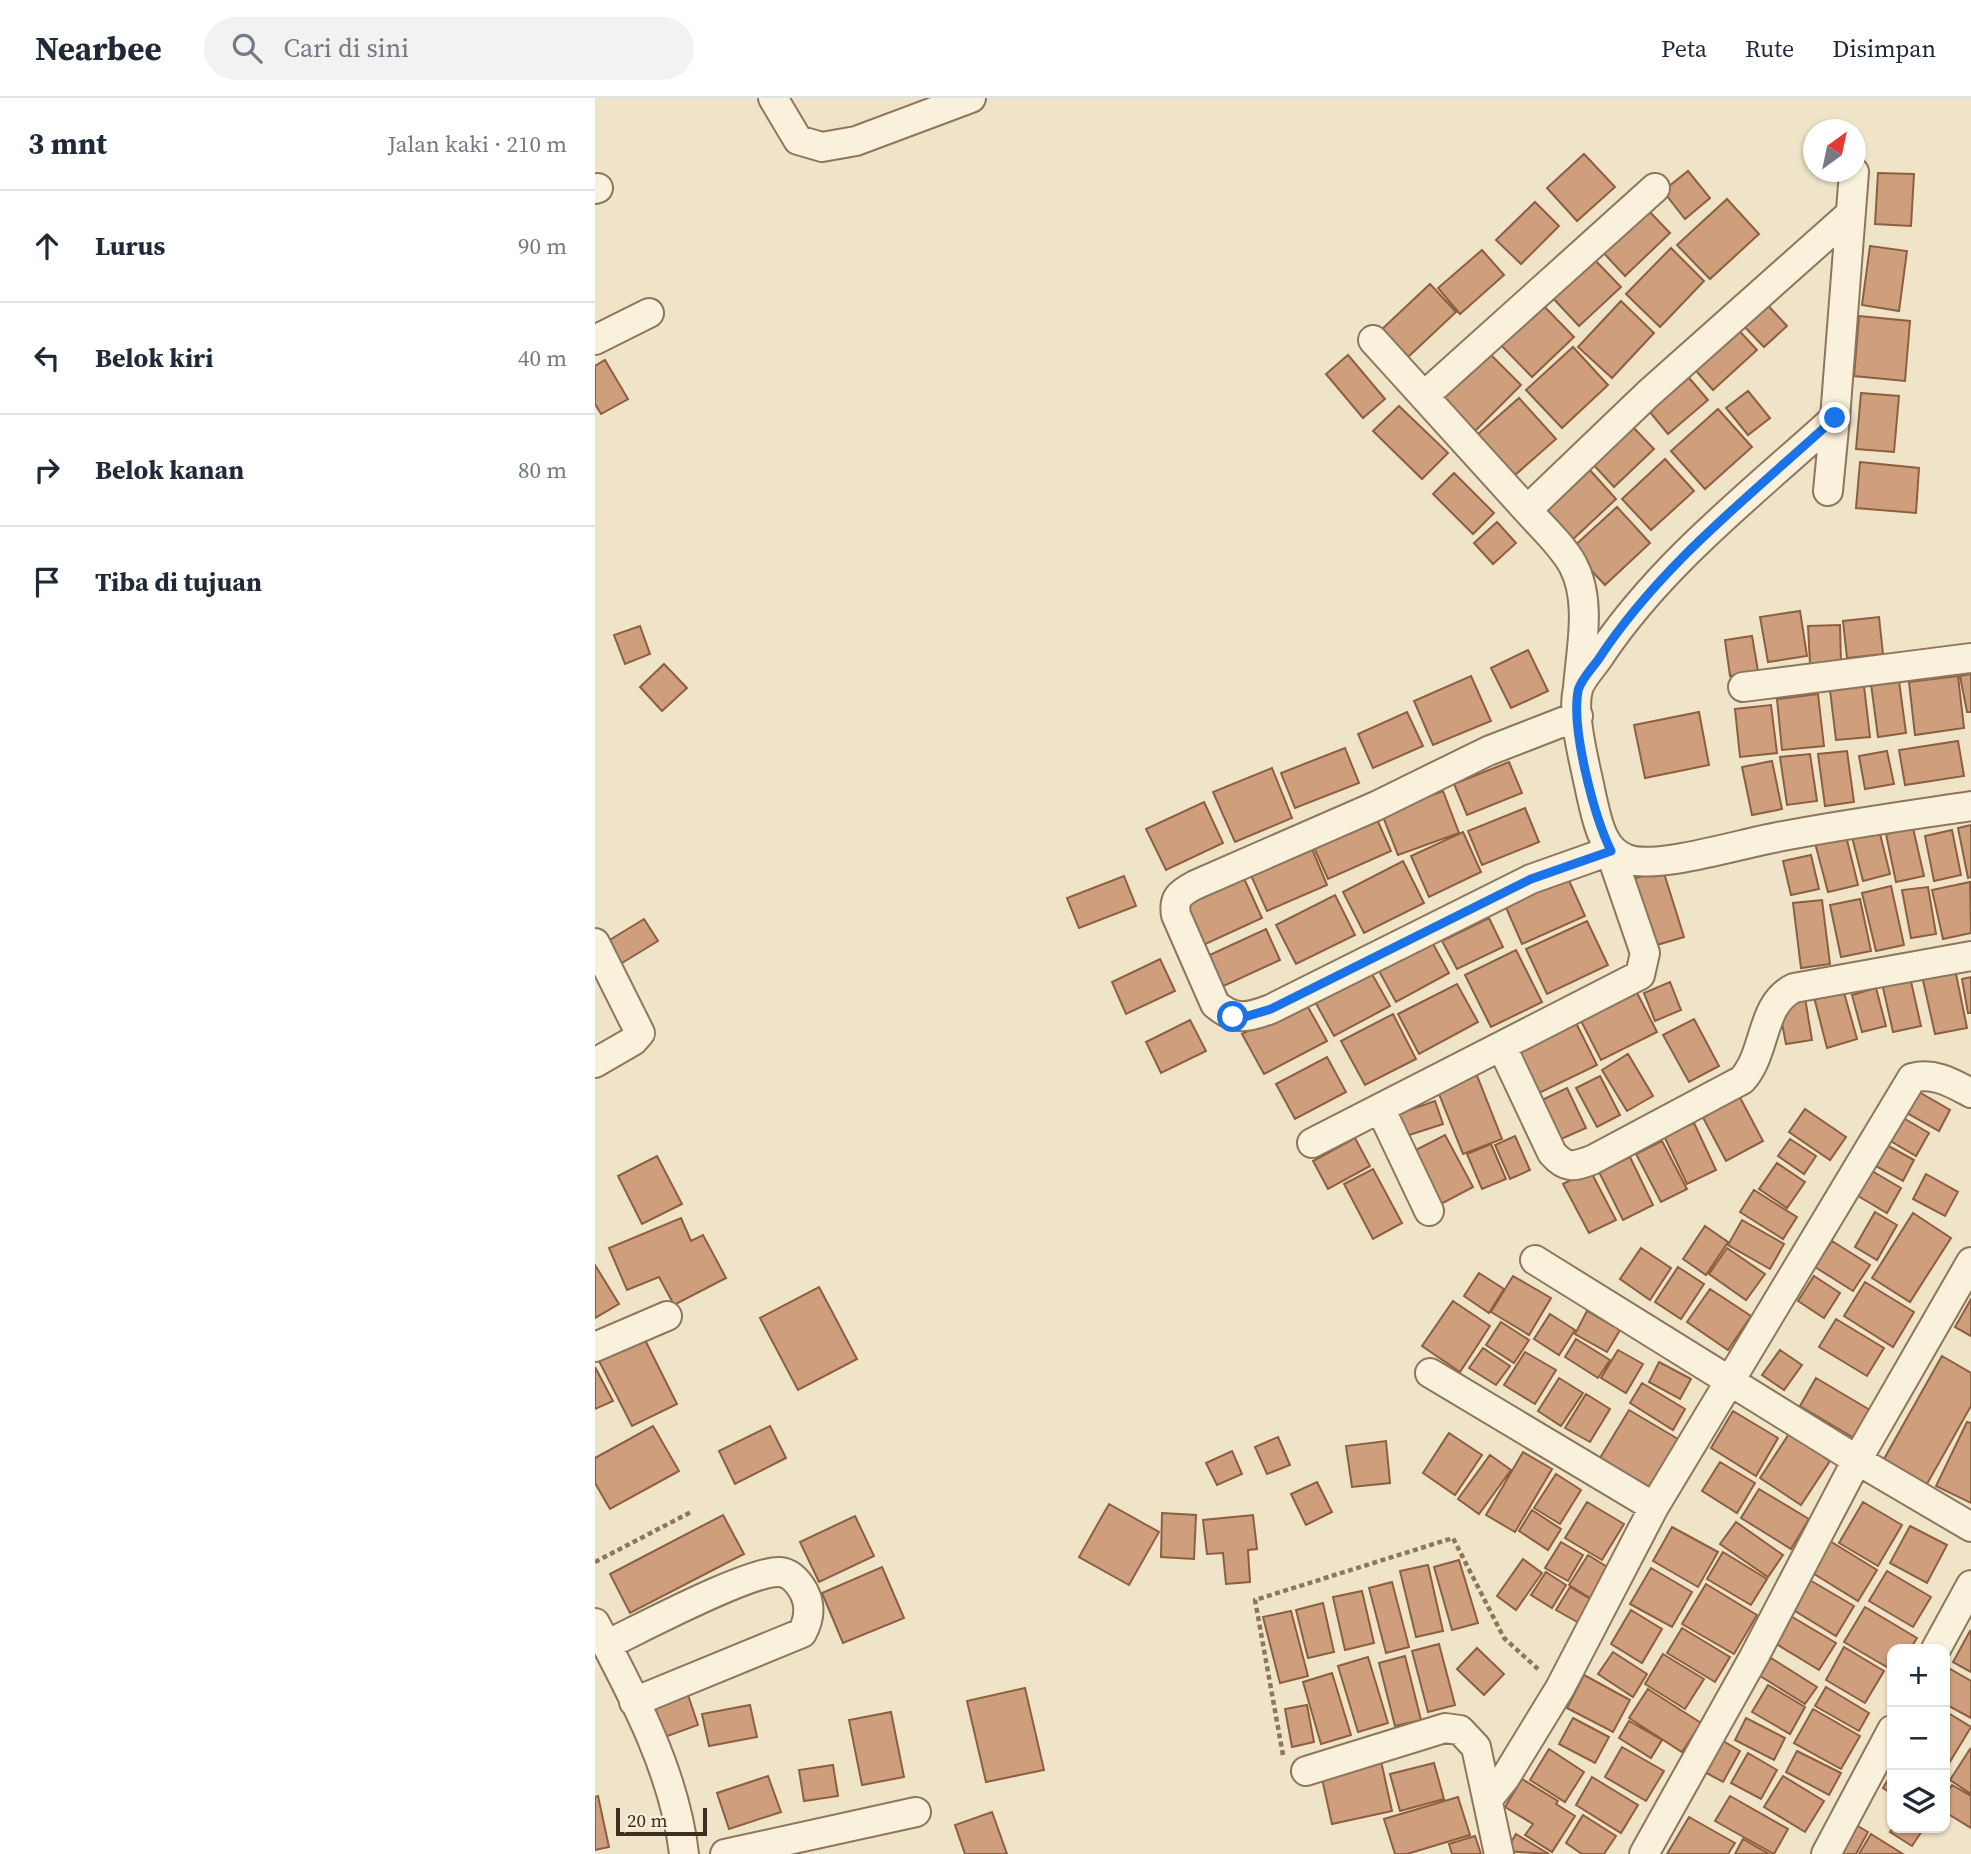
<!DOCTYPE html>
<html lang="id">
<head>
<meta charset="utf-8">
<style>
  body { margin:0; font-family:"Source Serif 4",serif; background:#f2f2f3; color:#1f2937 }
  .controls { position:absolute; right:21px; bottom:21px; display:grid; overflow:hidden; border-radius:14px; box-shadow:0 2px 5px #0004 }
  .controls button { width:63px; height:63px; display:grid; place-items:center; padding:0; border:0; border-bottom:2px solid #e0e1e3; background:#fff; color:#1f2937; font:35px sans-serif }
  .compass { position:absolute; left:1208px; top:21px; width:63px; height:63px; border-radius:50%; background:#fff; box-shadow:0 2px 5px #0004; rotate:33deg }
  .scale { position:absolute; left:21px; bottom:18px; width:91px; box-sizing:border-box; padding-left:7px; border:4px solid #3d2e20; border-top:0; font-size:19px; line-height:24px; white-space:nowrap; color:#3d2e20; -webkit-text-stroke:5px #f7eed8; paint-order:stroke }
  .stop { position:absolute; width:21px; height:21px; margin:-16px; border:5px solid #1a73e8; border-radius:50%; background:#fff }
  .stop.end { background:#1a73e8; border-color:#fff; box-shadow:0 2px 7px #0008 }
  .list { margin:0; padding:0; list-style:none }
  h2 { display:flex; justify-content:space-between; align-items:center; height:91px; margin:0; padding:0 28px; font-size:30px }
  h2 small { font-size:23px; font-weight:400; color:#747a83 }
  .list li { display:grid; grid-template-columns:46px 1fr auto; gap:21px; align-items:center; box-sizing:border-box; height:112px; padding:0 28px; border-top:2px solid #e0e1e3 }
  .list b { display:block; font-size:26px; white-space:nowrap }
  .list em { font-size:23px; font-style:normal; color:#747a83 }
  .icon { flex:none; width:38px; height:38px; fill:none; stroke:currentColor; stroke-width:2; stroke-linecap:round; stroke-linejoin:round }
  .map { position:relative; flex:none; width:1376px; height:1756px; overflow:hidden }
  header { display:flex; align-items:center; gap:42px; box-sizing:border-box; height:98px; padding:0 35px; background:#fff; border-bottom:2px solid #e0e1e3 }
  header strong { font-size:33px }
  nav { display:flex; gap:38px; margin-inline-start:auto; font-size:24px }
  .search { width:490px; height:63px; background:#f2f2f3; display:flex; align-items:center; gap:18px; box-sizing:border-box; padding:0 24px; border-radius:38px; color:#747a83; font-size:26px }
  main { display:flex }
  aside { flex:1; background:#fff }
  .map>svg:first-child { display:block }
</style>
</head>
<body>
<header>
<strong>Nearbee</strong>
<div class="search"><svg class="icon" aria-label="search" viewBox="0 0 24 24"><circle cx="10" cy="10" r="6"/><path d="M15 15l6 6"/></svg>Cari di sini</div>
<nav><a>Peta</a><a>Rute</a><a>Disimpan</a></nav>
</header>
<main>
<aside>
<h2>3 mnt<small>Jalan kaki · 210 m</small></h2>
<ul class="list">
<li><svg class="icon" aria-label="ahead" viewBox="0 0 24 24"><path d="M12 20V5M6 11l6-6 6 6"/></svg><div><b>Lurus</b></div><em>90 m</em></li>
<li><svg class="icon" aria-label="left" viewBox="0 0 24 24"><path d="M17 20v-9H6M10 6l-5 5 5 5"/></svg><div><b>Belok kiri</b></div><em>40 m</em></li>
<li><svg class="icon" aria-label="right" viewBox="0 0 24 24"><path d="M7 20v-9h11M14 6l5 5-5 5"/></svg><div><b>Belok kanan</b></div><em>80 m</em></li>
<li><svg class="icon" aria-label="arrive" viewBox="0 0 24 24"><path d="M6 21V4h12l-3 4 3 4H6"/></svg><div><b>Tiba di tujuan</b></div></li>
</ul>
</aside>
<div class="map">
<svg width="1376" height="1756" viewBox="0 0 1376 1756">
  <rect width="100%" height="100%" fill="#f0e4c8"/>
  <!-- building -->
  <path fill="#cf9f7d" stroke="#8d5f41" stroke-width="2" d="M989,56L1020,89L982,123L952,90Z
    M1093,73L1115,100L1090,121L1068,93Z
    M1283,75L1319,76L1316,128L1280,126Z
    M1132,101L1164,136L1115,181L1082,147Z
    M940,104L964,128L926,166L901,142Z
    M1050,109L1075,135L1030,178L1005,151Z
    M1275,148L1312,153L1304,213L1267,207Z
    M1076,150L1109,183L1065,229L1031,196Z
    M887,152L909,177L865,216L843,190Z
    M996,158L1026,189L984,228L955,197Z
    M835,186L861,214L812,260L786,232Z
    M942,201L979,239L937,279L900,241Z
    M1167,201L1192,228L1169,249L1144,223Z
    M1026,203L1059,235L1017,280L983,249Z
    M1264,218L1315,223L1310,283L1259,278Z
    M1137,225L1162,252L1118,292L1094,265Z
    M978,249L1013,287L967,330L931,292Z
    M893,254L926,287L880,333L847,299Z
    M753,257L790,301L768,320L731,276Z
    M10,262L33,301L6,316L0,306V268Z
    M1089,274L1113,302L1073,336L1050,308Z
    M1153,293L1175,320L1153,337L1131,310Z
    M1266,295L1304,298L1299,354L1261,351Z
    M924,300L961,341L911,385L874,344Z
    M804,308L853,355L827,381L778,333Z
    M1123,311L1157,349L1110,391L1076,353Z
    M1036,327L1059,351L1019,389L996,364Z
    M1070,361L1099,393L1056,432L1027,401Z
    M1265,364L1324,370L1321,415L1261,410Z
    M993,370L1021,401L975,444L947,413Z
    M859,375L899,415L878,436L838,396Z
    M1022,409L1055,445L1010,487L976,451Z
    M902,424L921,445L898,466L879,445Z
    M1205,513L1212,558L1173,564L1165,519Z
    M1284,519L1288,556L1252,560L1248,523Z
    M1245,527L1246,565L1215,566L1213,528Z
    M45,528L55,556L30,566L19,537Z
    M1157,538L1163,573L1135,578L1130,542Z
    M933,552L953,593L916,610L896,570Z
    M69,566L92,590L67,613L45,589Z
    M1376,576V614H1372L1365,578Z
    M876,578L896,623L838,647L819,603Z
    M1363,578L1369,630L1320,637L1314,584Z
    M1304,583L1311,635L1283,639L1276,586Z
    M1269,588L1275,639L1241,642L1235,592Z
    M1223,596L1229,648L1187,652L1182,601Z
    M1176,607L1182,655L1145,659L1140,611Z
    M812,614L828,648L778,670L763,636Z
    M1104,614L1114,667L1050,680L1039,627Z
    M1363,643L1369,678L1310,687L1304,652Z
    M750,650L764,685L700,710L686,675Z
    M1252,653L1259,704L1230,708L1223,656Z
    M1292,653L1299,686L1270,691L1264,658Z
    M1215,656L1222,703L1192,707L1185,659Z
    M1177,663L1187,711L1157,717L1147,669Z
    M914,664L927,695L872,717L859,686Z
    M677,670L697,720L640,744L618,694Z
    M848,693L864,735L803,757L787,716Z
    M609,704L628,745L571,772L551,731Z
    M930,710L944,744L887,767L873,733Z
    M780,717L796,753L733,781L717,745Z
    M1376,727V779L1373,780L1363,730Z
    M1318,730L1329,778L1301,784L1291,736Z
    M1284,732L1295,776L1268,783L1257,739Z
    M1357,732L1366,777L1339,783L1330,738Z
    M868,734L886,774L834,799L816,758Z
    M1251,738L1263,787L1233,794L1220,745Z
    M715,746L732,787L672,813L654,773Z
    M1216,757L1224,791L1196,797L1188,763Z
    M808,763L829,805L769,835L748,794Z
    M1068,772L1089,839L1055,849L1035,782Z
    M647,776L667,820L604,849L583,805Z
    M529,778L541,808L484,830L472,800Z
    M972,778L990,818L927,846L909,805Z
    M1375,784L1376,835L1348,841L1337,792Z
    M1296,788L1309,847L1281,853L1267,795Z
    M1333,789L1341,836L1316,840L1307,792Z
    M740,797L760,837L701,866L681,827Z
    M1265,801L1276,853L1246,859L1235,807Z
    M1227,802L1235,866L1206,870L1198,805Z
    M894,820L908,849L862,871L847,843Z
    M49,821L63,843L27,865L13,843Z
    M992,823L1013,867L952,896L931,851Z
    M671,831L685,862L620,892L606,861Z
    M837,844L854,875L801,904L784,873Z
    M921,852L947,904L896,929L870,877Z
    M565,861L580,893L531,916L517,884Z
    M773,869L795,908L739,938L718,900Z
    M1360,871L1372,930L1340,936L1327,878Z
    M1315,879L1326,928L1298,934L1287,885Z
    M1376,879V915H1373L1367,881Z
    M1075,884L1086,912L1060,923L1049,895Z
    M862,886L883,924L824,956L803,916Z
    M1038,887L1062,934L1006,962L982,915Z
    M1281,890L1291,928L1267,934L1257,897Z
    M1248,891L1262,941L1232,950L1219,899Z
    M1210,900L1217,942L1191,946L1183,904Z
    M709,902L732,943L669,976L647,936Z
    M798,916L821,961L770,987L746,943Z
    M978,919L1002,967L940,997L916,949Z
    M1099,921L1124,968L1094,984L1068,937Z
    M595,922L611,953L566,975L551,944Z
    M1033,956L1058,998L1032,1013L1007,972Z
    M732,959L751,994L700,1021L681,986Z
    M881,975L907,1041L868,1056L842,991Z
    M1005,978L1025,1017L1002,1029L981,990Z
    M972,990L991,1030L964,1042L945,1003Z
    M1317,990L1355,1012L1344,1033L1305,1011Z
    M1141,992L1168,1043L1131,1063L1104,1012Z
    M840,1003L848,1026L808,1039L800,1017Z
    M1210,1011L1251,1039L1235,1062L1194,1034Z
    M1305,1018L1334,1035L1321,1058L1292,1041Z
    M1099,1025L1121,1072L1092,1086L1069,1038Z
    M850,1037L878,1089L846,1106L817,1054Z
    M920,1038L935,1072L915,1081L900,1047Z
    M760,1040L775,1068L733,1091L718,1063Z
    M1195,1041L1221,1058L1209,1076L1183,1058Z
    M1067,1043L1092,1091L1066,1104L1041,1056Z
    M896,1046L911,1081L887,1091L872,1056Z
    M1290,1046L1319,1062L1308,1083L1279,1067Z
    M62,1058L87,1106L47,1126L23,1078Z
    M1035,1059L1058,1107L1028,1122L1004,1074Z
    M1182,1065L1210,1084L1192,1110L1164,1091Z
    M778,1071L807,1125L778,1141L749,1086Z
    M995,1072L1021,1122L994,1135L968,1086Z
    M1277,1073L1306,1090L1292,1115L1263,1098Z
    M1331,1076L1363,1094L1350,1118L1318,1101Z
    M1159,1092L1202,1119L1188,1141L1145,1114Z
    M1280,1114L1302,1127L1282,1162L1260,1149Z
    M1318,1115L1356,1140L1315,1204L1277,1180Z
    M86,1120L96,1143L108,1137L131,1180L79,1207L64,1179L32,1192L14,1150Z
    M1147,1122L1189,1146L1175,1171L1133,1147Z
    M1110,1128L1133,1144L1111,1177L1088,1161Z
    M1237,1143L1275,1167L1258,1193L1220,1169Z
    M1046,1150L1076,1170L1055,1202L1025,1181Z
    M1132,1150L1170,1176L1151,1202L1114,1176Z
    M0,1167L24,1206L0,1220Z
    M1083,1169L1109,1186L1086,1221L1060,1204Z
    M884,1175L909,1191L894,1215L869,1198Z
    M918,1178L956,1200L934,1237L896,1214Z
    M1219,1178L1245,1195L1229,1220L1203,1203Z
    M1270,1184L1319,1214L1298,1249L1249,1218Z
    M224,1189L262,1261L203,1292L165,1220Z
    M1115,1191L1156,1218L1133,1252L1092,1224Z
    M1376,1201V1238L1360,1229Z
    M858,1203L895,1228L865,1274L827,1248Z
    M992,1213L1025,1232L1012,1254L980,1236Z
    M955,1216L980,1232L964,1257L939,1241Z
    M1241,1221L1289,1250L1272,1278L1224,1249Z
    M906,1224L934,1242L919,1265L891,1247Z
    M47,1236L82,1306L37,1328L2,1259Z
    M981,1241L1015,1262L1003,1280L970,1259Z
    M888,1250L915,1268L901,1287L874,1270Z
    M1023,1252L1048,1266L1031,1295L1006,1280Z
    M1185,1252L1207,1267L1189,1292L1167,1277Z
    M930,1254L961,1272L940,1306L909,1287Z
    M1347,1258L1376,1275V1308L1332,1386L1289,1361Z
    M1064,1264L1096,1281L1085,1301L1054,1284Z
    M0,1269L18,1303L0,1311Z
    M964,1280L988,1295L966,1328L943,1313Z
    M1221,1280L1275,1312L1259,1340L1205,1308Z
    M1047,1285L1090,1311L1078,1332L1035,1305Z
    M991,1296L1015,1311L995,1344L970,1330Z
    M1034,1312L1083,1341L1054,1390L1005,1360Z
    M1138,1313L1183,1340L1161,1378L1116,1350Z
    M1372,1324L1376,1325V1405L1341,1388Z
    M58,1328L84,1373L15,1411L0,1385V1360Z
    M175,1328L191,1360L140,1386L124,1353Z
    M854,1335L887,1357L860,1397L828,1375Z
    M1194,1336L1235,1363L1206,1407L1165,1380Z
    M683,1339L695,1367L672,1376L660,1349Z
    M791,1343L795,1385L757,1389L751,1348Z
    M637,1353L647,1376L622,1387L611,1365Z
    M928,1354L957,1371L920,1434L891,1417Z
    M895,1357L916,1372L884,1416L863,1401Z
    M1125,1364L1160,1385L1142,1415L1107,1393Z
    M961,1376L986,1392L965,1426L939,1410Z
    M722,1384L737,1414L711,1427L696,1396Z
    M1164,1391L1214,1421L1196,1451L1146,1420Z
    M992,1404L1029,1426L1007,1462L970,1440Z
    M1268,1404L1307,1427L1283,1468L1244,1445Z
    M514,1406L564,1434L534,1487L484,1459Z
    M937,1412L966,1431L953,1452L924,1433Z
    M567,1415L601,1417L599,1461L566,1459Z
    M128,1417L149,1456L35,1515L15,1476Z
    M658,1417L662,1451L653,1452L655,1484L631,1486L628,1455L612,1456L608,1422Z
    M260,1418L279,1458L224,1484L205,1444Z
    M1141,1424L1188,1457L1173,1479L1125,1446Z
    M1315,1428L1352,1447L1332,1485L1295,1465Z
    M1077,1429L1123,1454L1103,1489L1058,1463Z
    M1235,1443L1282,1472L1263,1503L1216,1474Z
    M966,1444L988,1457L973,1483L950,1470Z
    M1128,1454L1172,1481L1156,1507L1112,1481Z
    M993,1457L1014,1470L995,1500L974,1487Z
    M928,1461L947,1475L921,1512L902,1498Z
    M864,1462L883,1525L857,1532L839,1469Z
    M833,1467L848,1533L821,1539L805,1473Z
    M287,1469L309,1520L248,1545L227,1495Z
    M1056,1470L1097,1494L1077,1529L1035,1506Z
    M1292,1473L1336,1499L1318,1529L1274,1503Z
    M951,1474L971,1487L957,1510L936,1497Z
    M1213,1481L1259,1508L1241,1538L1195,1510Z
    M797,1484L814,1549L791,1555L774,1490Z
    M1111,1486L1162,1517L1139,1556L1087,1526Z
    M975,1489L997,1502L984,1525L961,1512Z
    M767,1493L779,1545L750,1552L738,1499Z
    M728,1505L739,1554L713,1560L701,1512Z
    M1270,1509L1322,1540L1315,1551H1297V1572L1249,1544Z
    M1036,1512L1067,1531L1047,1565L1016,1546Z
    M696,1513L713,1578L685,1585L668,1519Z
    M1194,1517L1241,1545L1224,1572L1178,1544Z
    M1087,1530L1135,1559L1120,1584L1072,1555Z
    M1375,1533L1376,1534V1574L1358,1564Z
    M844,1546L860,1607L833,1614L817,1553Z
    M1249,1549L1289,1573L1270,1605L1231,1582Z
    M882,1550L909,1576L889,1597L862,1571Z
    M1018,1554L1052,1576L1038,1599L1003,1576Z
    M1068,1556L1109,1581L1090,1611L1050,1586Z
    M810,1558L826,1622L800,1628L784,1565Z
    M773,1559L793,1625L763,1634L743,1568Z
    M1176,1560L1222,1589L1210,1606L1165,1578Z
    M1350,1568L1376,1583V1620L1350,1606Z
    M737,1575L756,1637L726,1646L708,1584Z
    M989,1577L1035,1602L1018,1634L972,1610Z
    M1173,1587L1210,1609L1195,1636L1157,1614Z
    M1231,1589L1274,1615L1264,1633L1220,1608Z
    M430,1590L449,1672L391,1684L372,1603Z
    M1053,1591L1106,1625L1087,1654L1034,1620Z
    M93,1597L103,1627L67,1640L56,1610Z
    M155,1607L162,1639L114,1648L107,1616Z
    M712,1607L719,1644L697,1649L690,1611Z
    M1218,1611L1265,1638L1246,1671L1199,1645Z
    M1350,1613L1376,1629L1350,1672Z
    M296,1614L309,1679L267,1687L254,1622Z
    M978,1620L1014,1639L1000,1665L964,1646Z
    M1151,1620L1190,1640L1179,1662L1140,1642Z
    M1034,1623L1067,1642L1056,1660L1024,1640Z
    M1125,1641L1145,1653L1128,1684L1108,1673Z
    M1027,1649L1069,1673L1051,1703L1010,1679Z
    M954,1651L989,1674L970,1704L935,1682Z
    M1375,1651L1376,1652V1696L1355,1682Z
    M1202,1653L1246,1675L1234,1697L1191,1674Z
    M1153,1655L1182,1672L1166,1701L1136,1685Z
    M786,1663L797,1713L737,1726L726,1676Z
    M839,1665L849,1701L805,1713L795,1676Z
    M238,1667L243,1698L209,1703L204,1672Z
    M1297,1675V1696L1288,1690Z
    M173,1678L186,1714L134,1731L122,1695Z
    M1188,1678L1229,1703L1210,1734L1169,1709Z
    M997,1679L1043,1707L1026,1735L981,1707Z
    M927,1681L963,1703L961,1706L980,1718L957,1754L930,1737L938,1726L910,1709Z
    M1357,1687L1376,1698V1730L1350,1714V1698Z
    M3,1698L14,1749L0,1752V1699Z
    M1135,1698L1193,1731L1179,1756L1120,1723Z
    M863,1699L875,1737L812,1756H800L789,1721Z
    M397,1714L412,1756H370L360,1727Z
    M988,1717L1021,1738L1009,1756H987L971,1745Z
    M1094,1719L1140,1745L1133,1756H1072Z
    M1256,1724L1273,1734L1261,1756H1249L1240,1751Z
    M1298,1730H1329L1317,1748L1295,1734Z
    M921,1736L954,1756L911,1753Z
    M1276,1736L1308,1756H1264Z
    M880,1738L886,1756H857L854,1746Z
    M1148,1741L1174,1756H1140Z"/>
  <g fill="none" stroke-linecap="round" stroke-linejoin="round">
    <!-- minor casing -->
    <g stroke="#8d765c" stroke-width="32">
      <path id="minor" d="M178,0L203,42L227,49L261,43L376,0
        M1259,74L1240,320C1159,394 1068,464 1006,556C1000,566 986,580 983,591C976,617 991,670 996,696C1002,721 1006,752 1032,761C1061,772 1145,746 1178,740C1243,727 1310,718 1376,708
        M0,91L3,90
        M0,242L54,215
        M778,242L932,412L1053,296L1253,118
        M829,298L1060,90
        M1233,393L1240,320
        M932,412C947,429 967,447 978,467C997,503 986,550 983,590
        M1148,589L1376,560
        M0,845L45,935L38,943L0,965
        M907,949L957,1055C971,1071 978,1069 997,1062L1147,982C1172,955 1165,906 1199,890L1376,858
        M786,1012L834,1113
        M717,1045L1045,877L1050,855L1015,753L936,781L676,911C653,920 639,923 620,906L581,817C578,800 585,795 600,787L781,708L893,653L983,618
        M940,1162L1262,1362L1376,1429
        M0,1249L72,1218
        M835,1275L1059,1409
        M0,1525C38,1597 80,1675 89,1756
        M11,1547C45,1531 155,1472 185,1474C197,1475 204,1485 209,1494C216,1508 214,1522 207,1535L39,1604
        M1341,1551L1376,1487
        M711,1673L850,1630L865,1632L881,1649L904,1756
        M894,1700L910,1680L965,1590L1059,1409L1317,980C1339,974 1357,985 1376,995
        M130,1756L321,1714
        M1049,1756L1159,1559L1262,1362L1376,1164
        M1231,1756L1297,1632"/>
    </g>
    <!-- path -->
    <path stroke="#8d765c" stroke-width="4.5" stroke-dasharray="5 3.5" stroke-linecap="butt" d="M0,1464L98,1413
      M688,1657L660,1502L858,1440L909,1540L943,1571"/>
    <!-- minor -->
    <use href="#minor" stroke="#faf1dc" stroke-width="28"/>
  </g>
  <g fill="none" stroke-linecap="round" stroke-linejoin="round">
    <!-- route -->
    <path stroke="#1a73e8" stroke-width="9" d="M638,919L646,920L676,911L936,781L1016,753C999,718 976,631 983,593C985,583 997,570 1003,562C1065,467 1157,396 1240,320"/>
  </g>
</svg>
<div class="controls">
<button>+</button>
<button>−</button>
<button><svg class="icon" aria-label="layers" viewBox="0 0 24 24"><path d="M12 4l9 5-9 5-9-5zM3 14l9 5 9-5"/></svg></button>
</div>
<svg class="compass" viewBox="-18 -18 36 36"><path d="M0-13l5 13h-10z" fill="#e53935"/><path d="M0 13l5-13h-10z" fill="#747a83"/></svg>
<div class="scale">20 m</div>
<div class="stop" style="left:638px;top:919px"></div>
<div class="stop end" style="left:1240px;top:320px"></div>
</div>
</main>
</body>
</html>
